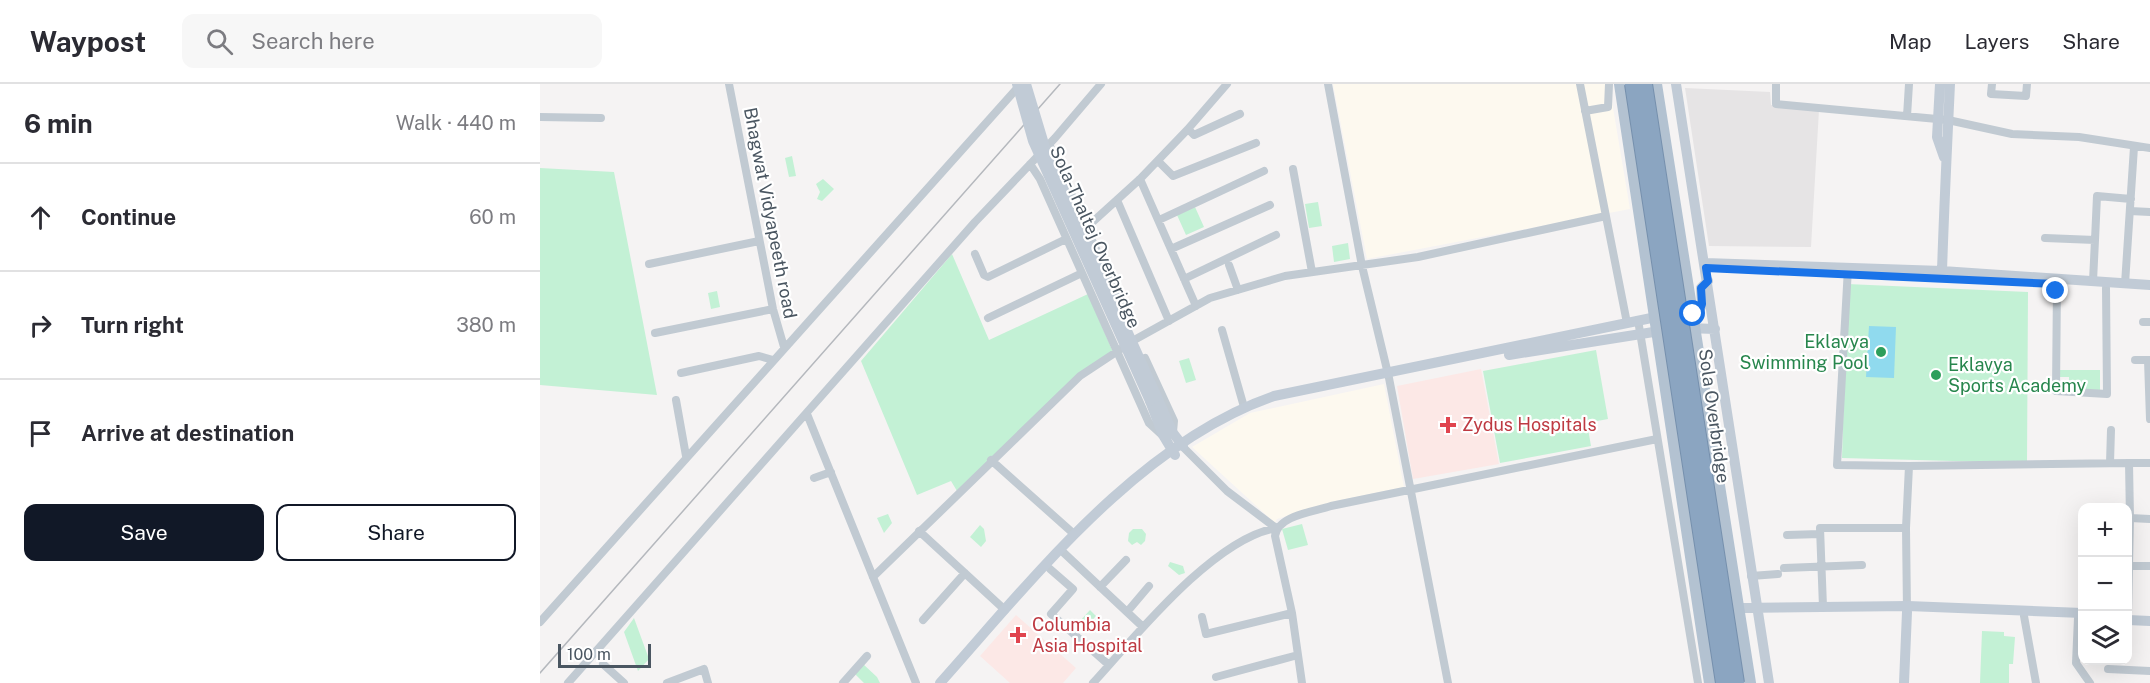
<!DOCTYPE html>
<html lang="en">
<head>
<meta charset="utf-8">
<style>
  body { margin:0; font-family:"Public Sans",sans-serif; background:#f7f7f7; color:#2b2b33 }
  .controls { position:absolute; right:18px; bottom:18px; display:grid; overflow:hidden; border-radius:12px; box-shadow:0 6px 24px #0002 }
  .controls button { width:54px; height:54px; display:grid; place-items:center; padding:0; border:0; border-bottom:2px solid #e1e1e2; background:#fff; color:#2b2b33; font:30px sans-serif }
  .scale { position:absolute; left:18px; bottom:15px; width:93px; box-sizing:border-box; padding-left:6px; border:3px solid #4a5661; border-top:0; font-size:16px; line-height:21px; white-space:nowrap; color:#4a5661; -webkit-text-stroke:4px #fff; paint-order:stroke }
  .stop { position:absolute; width:18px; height:18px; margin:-14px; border:4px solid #1a73e8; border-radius:50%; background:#fff }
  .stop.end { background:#1a73e8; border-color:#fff; box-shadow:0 2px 6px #0008 }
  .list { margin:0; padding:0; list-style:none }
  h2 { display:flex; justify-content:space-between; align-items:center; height:78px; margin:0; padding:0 24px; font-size:26px }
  h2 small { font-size:20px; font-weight:400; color:#7c7c81 }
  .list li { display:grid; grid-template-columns:39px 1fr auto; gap:18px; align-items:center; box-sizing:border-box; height:108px; padding:0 24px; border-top:2px solid #e1e1e2 }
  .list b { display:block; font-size:22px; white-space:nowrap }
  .list em { font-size:20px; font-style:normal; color:#7c7c81 }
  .actions { display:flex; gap:12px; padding:18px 24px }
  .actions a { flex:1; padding:14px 0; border:2px solid #111827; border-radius:12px; text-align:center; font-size:21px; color:#111827 }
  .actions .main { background:#111827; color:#fff }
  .icon { flex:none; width:33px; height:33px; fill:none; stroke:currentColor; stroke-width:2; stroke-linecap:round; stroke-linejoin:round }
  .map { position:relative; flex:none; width:1610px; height:599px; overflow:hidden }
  header { display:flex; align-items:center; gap:36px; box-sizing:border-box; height:84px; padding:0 30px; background:#fff; border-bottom:2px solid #e1e1e2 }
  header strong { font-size:28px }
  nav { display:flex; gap:33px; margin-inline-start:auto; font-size:21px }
  .search { width:420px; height:54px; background:#f7f7f7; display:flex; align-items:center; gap:15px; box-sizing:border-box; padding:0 21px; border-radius:12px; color:#7c7c81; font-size:22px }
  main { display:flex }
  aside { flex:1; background:#fff }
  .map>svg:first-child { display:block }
</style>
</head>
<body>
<header>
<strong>Waypost</strong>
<div class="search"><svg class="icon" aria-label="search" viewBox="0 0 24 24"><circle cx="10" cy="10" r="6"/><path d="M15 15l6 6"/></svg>Search here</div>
<nav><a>Map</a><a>Layers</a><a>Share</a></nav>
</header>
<main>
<aside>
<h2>6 min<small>Walk · 440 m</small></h2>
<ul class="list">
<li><svg class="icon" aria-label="ahead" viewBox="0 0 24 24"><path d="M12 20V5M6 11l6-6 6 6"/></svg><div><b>Continue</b></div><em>60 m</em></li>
<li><svg class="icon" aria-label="right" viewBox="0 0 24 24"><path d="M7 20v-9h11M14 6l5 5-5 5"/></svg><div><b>Turn right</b></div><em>380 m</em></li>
<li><svg class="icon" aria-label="arrive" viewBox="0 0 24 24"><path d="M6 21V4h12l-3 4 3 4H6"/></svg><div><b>Arrive at destination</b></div></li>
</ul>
<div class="actions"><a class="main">Save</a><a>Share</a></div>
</aside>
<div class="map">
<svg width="1610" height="599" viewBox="0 0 1610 599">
  <rect width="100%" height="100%" fill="#f5f3f3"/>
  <!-- commercial -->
  <path fill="#fdf9ef" d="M793,0H1069L1090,125L827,175Z
    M844,300L864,403L796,417L737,435L735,439L652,363L710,329Z"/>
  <!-- education -->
  <path fill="#e6e4e5" d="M1145,4L1230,8L1231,21L1279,26L1271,163L1169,162Z"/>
  <!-- medical -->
  <path fill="#fce8e6" d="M941,285L959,380L873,395L857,302Z
    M476,531L536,584L523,599H470L440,572Z"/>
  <!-- green -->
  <path fill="#c3f1d5" d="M252,72L256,92L249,93L245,74Z
    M0,84L74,88L117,311L0,301Z
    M283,95L294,105L282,117L277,115L280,108L276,100Z
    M778,118L782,142L769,144L765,120Z
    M655,123L664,143L646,151L637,131Z
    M808,159L810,175L794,178L792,162Z
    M412,170L449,256L548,210L573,268L539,290L417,407L411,397L377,411L321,277Z
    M1307,200L1488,208L1487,379L1302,374Z
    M177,207L180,223L171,225L168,209Z
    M1056,266L1068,335L1047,339L1051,362L960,379L943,287Z
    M649,274L656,296L646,299L639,277Z
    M1519,286H1560V307H1529V293H1519Z
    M348,430L352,439L344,449L337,434Z
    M762,440L768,461L748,466L742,445Z
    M440,441L444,445L446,457L441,463L430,453Z
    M593,445H602L606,450L605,457L601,461L597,458L592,461L588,457L589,449Z
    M630,478L643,482L645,489L639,491L628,482Z
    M550,526L556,532L544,545L538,539Z
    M94,534L109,575L98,587L84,548Z
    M1442,547L1464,548V552L1475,553L1473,580H1469V599H1440Z
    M323,580L337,593L340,599H324L315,590Z"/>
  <!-- water -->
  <path fill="#90daee" d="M1329,242L1356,243L1354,294L1326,293Z"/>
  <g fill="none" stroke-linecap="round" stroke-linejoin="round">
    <!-- street -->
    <path stroke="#c1cad2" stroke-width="8" d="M189,0L233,225L244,263
      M788,0L822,182L849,294L908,599
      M1040,0L1087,239
      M1236,0V20L1408,36L1472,50L1539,53L1610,64
      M1452,0L1451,10L1486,12L1487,0
      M1045,27L1068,23L1069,0
      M1367,32L1369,0
      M0,33L61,34
      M648,45L687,0
      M509,60L590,241
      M618,77L633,92L716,59
      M490,80L500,95L609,339L621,350
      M753,85L772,188
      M600,95L656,222
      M577,116L629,237
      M1590,127L1610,128
      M619,136L724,87
      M547,143L600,95L648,45L654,51L700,30
      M1505,154L1555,156L1557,112L1591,115
      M631,165L730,121
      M435,170L444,191L448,193L526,155
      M109,180L219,157
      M689,181L698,206
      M1308,184L1297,381L1369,382L1366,444L1367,527
      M644,195L736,151
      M1553,197L1555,156
      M1517,200L1516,307L1567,310L1566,204
      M1585,200L1594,63
      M448,234L542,189
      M1098,236L1158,599
      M1603,238H1610
      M682,246L704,323
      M115,249L233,225
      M605,274L634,337L633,348
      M1595,276H1610
      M1608,276L1610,335
      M141,289L219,272L233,276
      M136,316L146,372
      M267,330L376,599
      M644,364L687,407L736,444
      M451,376L534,450
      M1570,379L1571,346
      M1610,379H1589L1590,434L1610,435
      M1369,382L1589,379
      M274,394L291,388
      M379,447L465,526
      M1247,451L1280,450
      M524,469L603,543
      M1589,482L1590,434
      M1244,484L1322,481
      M510,485L533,505L511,530L569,581
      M1211,492L1238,490
      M333,493L540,292L596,255L670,214L745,192L878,173L1066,132
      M560,503L586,476
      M1283,523L1280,444H1366
      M587,528L609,502
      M1588,531L1589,482H1610
      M1484,532L1496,599
      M662,533L666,550L752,529
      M1538,534L1536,579L1550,599
      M383,536L425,489
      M0,538L480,1
      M63,580L84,599
      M1568,585L1610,587
      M676,593L758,571
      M28,599L435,138L515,54L561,0
      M127,599L164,585L168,599
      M303,599L327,572
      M553,599C595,553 673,455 736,444
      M762,599L752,529L735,452C738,431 774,428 791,422L1117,355"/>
    <!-- secondary -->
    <path stroke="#c1cbd6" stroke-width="10" d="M1136,0L1229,599
      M1400,0L1397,53L1404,73
      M1165,179L1402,187L1610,201
      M1402,187C1404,125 1407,63 1410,0
      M1146,231L1159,228L1162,220L1161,204L1168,197
      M1147,244L1175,245
      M969,271L1126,246
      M617,313L633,349L643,362
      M610,317L623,351L635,371
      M1197,524L1368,522L1542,529
      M1588,536L1610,537
      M400,599C493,495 598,359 734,312L1121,232
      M1364,599L1367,528"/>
    <!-- primary -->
    <path stroke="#b3c2d1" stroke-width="12" d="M1080,0L1170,599
      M1116,0L1210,599"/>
    <!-- rail -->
    <path stroke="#b5b8bd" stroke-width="1.5" d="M0,589L520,0"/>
    <!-- highway-bridge casing -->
    <g stroke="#7690ad" stroke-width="16" stroke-linecap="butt">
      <path id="highway-bridge" d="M1092,0L1183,599
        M1105,0L1197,599"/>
    </g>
    <!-- secondary-bridge -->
    <path stroke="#c1cbd6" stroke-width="10" d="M477,0L493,57L610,317
      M486,0L507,70L617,313"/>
    <!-- highway-bridge -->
    <use href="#highway-bridge" stroke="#8ba5c1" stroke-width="14"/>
  </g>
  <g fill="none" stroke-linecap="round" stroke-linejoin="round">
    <!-- route -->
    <path stroke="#1a73e8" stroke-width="8" d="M1153,230L1159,228L1162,220L1161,204L1168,197L1166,184L1516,200V207"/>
  </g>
  <!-- markers -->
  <g fill="#2e9e5b" stroke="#fff" stroke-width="2">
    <circle cx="1341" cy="268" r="6"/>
    <circle cx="1396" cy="291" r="6"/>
  </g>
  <g fill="#e0444e" stroke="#fff" stroke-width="2">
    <path d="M905 332h6v6h6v6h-6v6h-6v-6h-6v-6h6z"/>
    <path d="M475 542h6v6h6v6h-6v6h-6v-6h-6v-6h6z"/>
  </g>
  <g text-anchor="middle" stroke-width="4.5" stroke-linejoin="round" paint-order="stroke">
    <!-- street labels -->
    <g font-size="18" fill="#4a5661" stroke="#fff">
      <text transform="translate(230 129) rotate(79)" y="6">Bhagwat Vidyapeeth road</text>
      <text transform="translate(555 153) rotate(66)" y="6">Sola-Thaltej Overbridge</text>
      <text transform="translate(1174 332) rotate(82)" y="6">Sola Overbridge</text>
    </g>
    <!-- leisure labels -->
    <g font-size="18" fill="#27864d" stroke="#fff" text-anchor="end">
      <text x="1329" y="264">Eklavya<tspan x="1329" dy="21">Swimming Pool</tspan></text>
      <text x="1408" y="287" text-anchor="start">Eklavya<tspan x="1408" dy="21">Sports Academy</tspan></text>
    </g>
    <!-- health labels -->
    <g font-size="18" fill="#be3a42" stroke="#fff" text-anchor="start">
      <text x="922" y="347">Zydus Hospitals</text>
      <text x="492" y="547">Columbia<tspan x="492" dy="21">Asia Hospital</tspan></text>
    </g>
  </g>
</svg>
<div class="controls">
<button>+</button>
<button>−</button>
<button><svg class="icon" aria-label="layers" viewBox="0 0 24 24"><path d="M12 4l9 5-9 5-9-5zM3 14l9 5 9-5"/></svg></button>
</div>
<div class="scale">100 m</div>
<div class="stop" style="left:1153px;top:230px"></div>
<div class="stop end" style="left:1516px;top:207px"></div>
</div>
</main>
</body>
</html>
